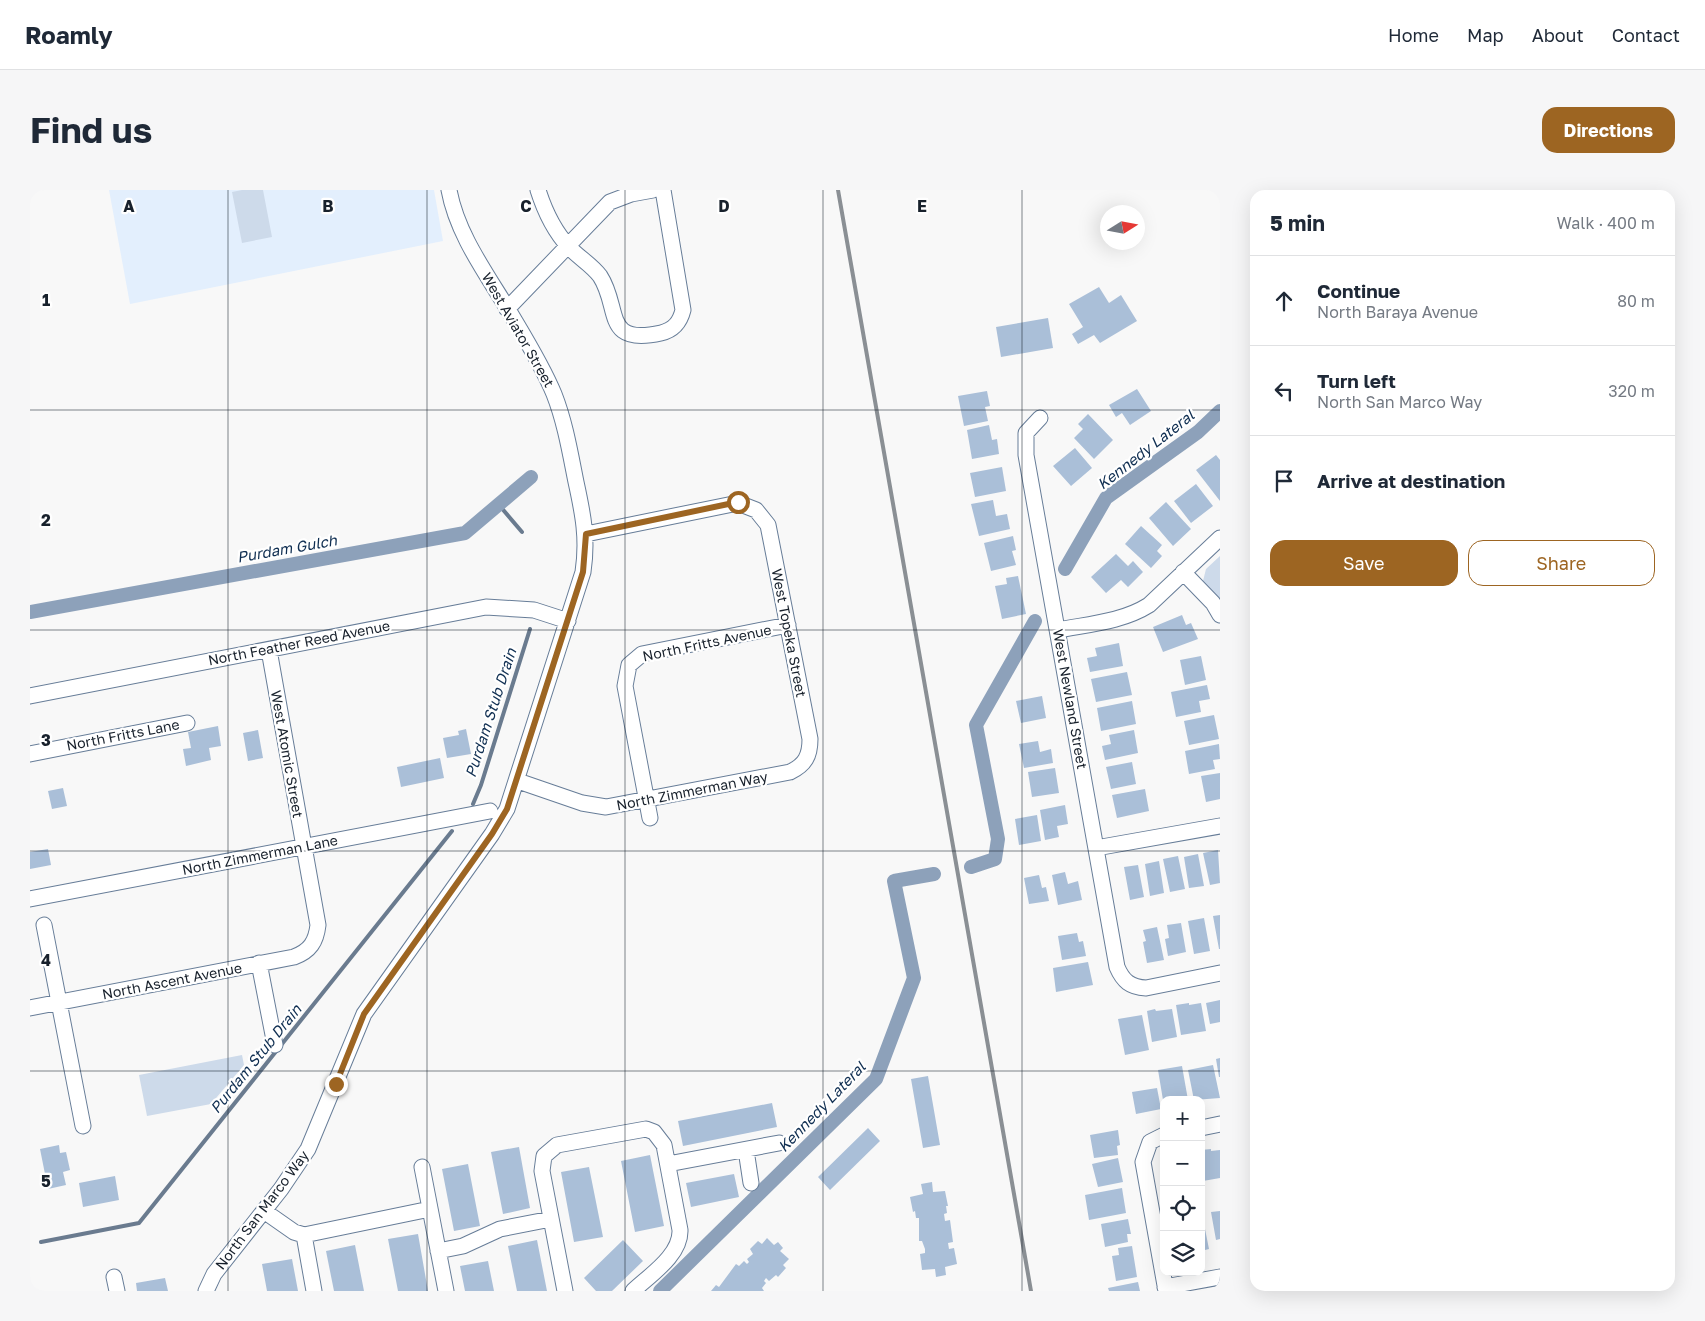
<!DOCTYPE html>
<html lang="en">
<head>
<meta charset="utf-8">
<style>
  body { margin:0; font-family:"Golos Text",sans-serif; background:#f6f6f7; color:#1f2937 }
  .controls { position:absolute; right:15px; bottom:15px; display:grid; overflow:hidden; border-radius:10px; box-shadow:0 5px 20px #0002 }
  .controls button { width:45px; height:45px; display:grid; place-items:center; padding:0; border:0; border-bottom:1px solid #e0e1e3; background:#fff; color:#1f2937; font:25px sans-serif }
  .compass { position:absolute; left:1070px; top:15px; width:45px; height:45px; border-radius:50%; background:#fff; box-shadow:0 5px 20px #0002; rotate:79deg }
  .stop { position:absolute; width:15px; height:15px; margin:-11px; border:4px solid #9d6522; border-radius:50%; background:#fff }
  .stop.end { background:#9d6522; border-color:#fff; box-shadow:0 1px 5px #0008 }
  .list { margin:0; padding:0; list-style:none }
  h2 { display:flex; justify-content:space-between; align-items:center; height:65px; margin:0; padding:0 20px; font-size:21px }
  h2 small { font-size:16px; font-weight:400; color:#747a83 }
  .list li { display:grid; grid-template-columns:32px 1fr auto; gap:15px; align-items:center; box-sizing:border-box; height:90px; padding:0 20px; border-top:1px solid #e0e1e3 }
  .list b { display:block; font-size:19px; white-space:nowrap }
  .list p { margin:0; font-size:16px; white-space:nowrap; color:#747a83 }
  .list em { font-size:16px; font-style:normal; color:#747a83 }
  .actions { display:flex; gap:10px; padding:15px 20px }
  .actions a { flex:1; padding:11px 0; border:1px solid #9d6522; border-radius:15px; text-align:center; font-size:18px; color:#9d6522 }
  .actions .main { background:#9d6522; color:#fff }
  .icon { flex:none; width:28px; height:28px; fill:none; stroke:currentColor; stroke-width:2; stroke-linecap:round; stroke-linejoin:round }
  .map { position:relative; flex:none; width:1190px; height:1101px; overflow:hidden; border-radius:15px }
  header { display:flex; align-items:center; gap:30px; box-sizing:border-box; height:70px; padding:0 25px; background:#fff; border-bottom:1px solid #e0e1e3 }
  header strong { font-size:24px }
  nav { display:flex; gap:28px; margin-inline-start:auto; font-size:18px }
  .intro { display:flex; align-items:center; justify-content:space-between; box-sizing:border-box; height:120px; padding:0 30px }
  h1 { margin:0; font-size:35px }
  .button { padding:12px 22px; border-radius:15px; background:#9d6522; color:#fff; font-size:18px; font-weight:700 }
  main { display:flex; gap:30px; padding:0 30px }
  aside { flex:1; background:#fff; border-radius:15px; box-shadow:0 5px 20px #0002 }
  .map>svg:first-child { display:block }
</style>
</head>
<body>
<header>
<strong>Roamly</strong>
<nav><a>Home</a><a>Map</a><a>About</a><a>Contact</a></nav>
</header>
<div class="intro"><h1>Find us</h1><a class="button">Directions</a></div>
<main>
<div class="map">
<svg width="1190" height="1101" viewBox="0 0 1190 1101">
  <rect width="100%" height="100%" fill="#f8f8f8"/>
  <!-- built -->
  <path fill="#e3effd" d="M79,0H404L413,51L100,114Z"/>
  <!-- green -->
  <path fill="#cddaea" d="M212,0H233L242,47L212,53L202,2Z
    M1190,366V414L1173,391L1176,379Z
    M212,865L214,875L181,914L117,926L109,885Z"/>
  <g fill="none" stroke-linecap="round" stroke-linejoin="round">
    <!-- stream -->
    <path stroke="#6a7b8f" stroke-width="4" d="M469,315L492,342
      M443,614L451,595L500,439
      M11,1052L109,1033L422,641"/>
    <!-- canal -->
    <path stroke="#8da1ba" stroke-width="14" d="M1035,379L1076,308L1168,242L1190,221
      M0,422L435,343L501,287
      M941,677L965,669L968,649L946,535L1005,431
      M630,1101L846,889L884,788L864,691L904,684"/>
  </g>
  <!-- building -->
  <path fill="#aabfd8" d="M1069,97L1079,113L1091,105L1107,131L1070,153L1064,145L1048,154L1042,144L1053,137L1039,114Z
    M1018,128L1023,158L971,167L966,137Z
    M1107,199L1121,221L1100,235L1092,223L1086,227L1079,215Z
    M957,201L960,216L955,217L958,231L934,236L928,206Z
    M1058,224L1083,250L1064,269L1044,248L1053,239L1048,234Z
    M959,235L962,250L967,249L969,264L942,269L937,240Z
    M1045,258L1062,278L1041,296L1023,276Z
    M1186,265L1190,270V311L1166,280Z
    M972,277L976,301L945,307L940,283Z
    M1166,294L1183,316L1161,333L1144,311Z
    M963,310L966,326L977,324L980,339L949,346L941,314Z
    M1136,312L1161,339L1143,356L1119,328Z
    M1111,336L1132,355L1127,361L1132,366L1121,378L1095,354Z
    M983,346L986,360L982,361L986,375L961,381L954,353Z
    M1086,364L1098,376L1103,371L1113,382L1098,397L1091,390L1076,403L1061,387Z
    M988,386L996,424L972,429L965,396L977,394L976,388Z
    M1152,425L1156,435L1161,433L1168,449L1133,462L1123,437Z
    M1089,453L1093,476L1060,482L1057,468L1067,466L1065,458Z
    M1171,466L1176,490L1155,495L1150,470Z
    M1097,482L1102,505L1066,512L1061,489Z
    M1177,495L1180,509L1169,511L1171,522L1146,527L1141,502Z
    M1012,506L1016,528L991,533L986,511Z
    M1102,511L1106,534L1071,541L1067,518Z
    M1184,525L1189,549L1159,555L1154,531Z
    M188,536L191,556L179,558L181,570L156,576L153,559L161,558L158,542Z
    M436,539L441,564L417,568L413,548L429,545L428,541Z
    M228,540L233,568L218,571L213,543Z
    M1104,540L1108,563L1075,570L1072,556L1081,554L1079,545Z
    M1008,551L1010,562L1021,559L1023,573L994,578L989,554Z
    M1189,554L1190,569L1183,570L1185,579L1159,584L1155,561Z
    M410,568L414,588L371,597L367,577Z
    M1102,572L1106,594L1081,599L1076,577Z
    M1025,578L1029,603L1002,607L998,582Z
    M1190,583V609L1176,612L1171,586Z
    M33,598L37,616L22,619L18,601Z
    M1115,599L1119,621L1087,628L1082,605Z
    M1035,615L1038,634L1027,636L1029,647L1015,650L1010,620Z
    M1007,625L1011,651L989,655L985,629Z
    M18,659L21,675L0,679V662Z
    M1188,660L1190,693L1180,695L1173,663Z
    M1168,664L1174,696L1159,698L1154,667Z
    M1148,666L1155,699L1140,702L1133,669Z
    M1129,671L1134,703L1120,706L1115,674Z
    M1108,675L1114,707L1100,710L1094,677Z
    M1035,682L1038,694L1048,691L1052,710L1028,715L1022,685Z
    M1009,685L1012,698L1016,697L1019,711L999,714L994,688Z
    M1190,725V759H1189L1183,726Z
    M1174,728L1180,761L1164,764L1158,731Z
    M1151,733L1156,762L1138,766L1135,749L1139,748L1137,735Z
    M1127,737L1134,770L1117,773L1113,752L1116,751L1113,740Z
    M1047,743L1049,752L1053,751L1056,766L1032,770L1028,746Z
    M1058,772L1063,795L1026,802L1023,778Z
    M1190,810V832L1180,834L1176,813Z
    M1159,813V815L1171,813L1176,841L1151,845L1146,815Z
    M1125,819L1126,821L1142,819L1147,847L1122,852L1117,821Z
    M1112,825L1119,860L1095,865L1088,829Z
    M1190,868V887H1189L1186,869Z
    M1183,875L1190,908L1164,910L1158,880Z
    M1152,876L1158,910H1133L1128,880Z
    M898,886L910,955L893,958L881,889Z
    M1127,898L1131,919L1106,924L1102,902Z
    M742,913L747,937L653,956L648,931Z
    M838,938L850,951L800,1000L788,987Z
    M1088,940L1090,955L1087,956L1088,965L1064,968L1060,945Z
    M29,955L30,963L36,962L40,980L33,982L36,995L18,999L10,959Z
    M489,957L500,1018L473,1024L461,962Z
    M1181,959V961L1190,960V988L1173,991L1171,960Z
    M620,965L634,1036L605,1042L591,971Z
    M1088,968L1093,992L1068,997L1062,974Z
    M438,974L450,1036L424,1041L412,979Z
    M559,977L573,1047L544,1052L531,982Z
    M704,984L709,1007L661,1017L656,993Z
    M85,986L89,1010L53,1017L49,993Z
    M902,992L903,1002L915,1001L918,1016H916L917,1023L914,1024L915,1031L920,1030L923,1052L918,1053L919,1059L924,1058L927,1074L915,1077L916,1085L906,1087L905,1079L892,1080L890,1064L895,1063V1059L892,1051H889V1028H886L885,1021L883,1022L880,1007L893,1004L891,994Z
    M1092,998L1096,1023L1059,1030L1055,1005Z
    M1190,1021V1049L1186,1050L1181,1022Z
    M1172,1024L1179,1059L1171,1061V1025Z
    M1098,1029L1101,1044H1097L1098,1052L1075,1057L1071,1034Z
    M388,1044L398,1101H368L358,1049Z
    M737,1048L744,1055L748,1052L753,1058L750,1061L759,1069L753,1075L756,1078L748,1087L746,1085L739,1091L736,1088L734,1091L736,1093L732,1098L734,1101H681L686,1095L689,1097L706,1074L709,1076L714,1071L717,1074L719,1072L717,1069L723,1064L720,1059L728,1051L732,1054Z
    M507,1050L517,1101H487L478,1056Z
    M593,1050L613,1071L582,1101H566L554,1088Z
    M325,1055L334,1101H304L296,1061Z
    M1102,1056L1107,1087L1086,1091L1082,1066L1089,1065L1088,1058Z
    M262,1069L268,1101H237L232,1074Z
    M458,1071L464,1101H435L430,1076Z
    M135,1088L138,1101H107L106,1093Z
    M1108,1092L1110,1101H1079L1078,1098Z"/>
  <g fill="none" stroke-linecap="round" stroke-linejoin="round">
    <!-- minor casing -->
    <g stroke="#677d98" stroke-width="17">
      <path id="minor" d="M508,0C514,19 525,42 539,57C548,67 562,75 570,86C591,118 572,156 631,143C644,140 650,132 653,120L633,0
        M477,119L580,12L601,4L623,0
        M1010,228L996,243V265L1087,777C1093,791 1100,797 1116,798L1190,783
        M1153,382L1183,413L1190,425
        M1028,440C1059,434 1092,432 1119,415L1190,348
        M0,506L456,417L504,420L538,431
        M0,564L157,533
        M488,591L552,613L576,617L760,582C775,575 780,566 780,549L738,335L726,320L708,313L556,344
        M620,628L595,496L599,475L612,464L758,435
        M1066,658L1190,636
        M0,709L460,621
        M14,735L53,936
        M229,773L245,855
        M0,818L264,767C280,761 286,752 288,735L239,460
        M1171,938L1190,934
        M1134,945L1120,952L1113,972L1136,1101
        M716,960L721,993
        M638,974L749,953
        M392,977L416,1101
        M234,1021L264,1042L274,1045L400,1019
        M274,1045L284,1101
        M408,1061L433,1056L470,1039L521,1029
        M84,1087L87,1101
        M1135,1097L1190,1087
        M176,1101L184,1084L251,999L278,959L334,824L462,644L477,619L553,382C558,349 553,324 546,292C540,262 535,232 524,204C512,175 495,148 479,121C456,83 427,44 419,0
        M535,1101L512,981L514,966L527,955L616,939L624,942L634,955L650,1040C651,1065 620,1085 603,1101"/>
    </g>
    <!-- minor -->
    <use href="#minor" stroke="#fff" stroke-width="15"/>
    <!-- rail -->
    <path stroke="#8a8f94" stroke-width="4" d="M808,0L1001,1101"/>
  </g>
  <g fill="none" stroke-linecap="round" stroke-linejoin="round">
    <!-- route -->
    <path stroke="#9d6522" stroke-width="6" d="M306,894L334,824L462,644L477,619L553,382L556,344L708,312"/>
  </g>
  <!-- grid -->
  <path fill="none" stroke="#18212c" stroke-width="1" stroke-opacity="0.55" d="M198,0V1101M397,0V1101M595,0V1101M793,0V1101M992,0V1101M0,220H1190M0,440H1190M0,661H1190M0,881H1190"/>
  <g text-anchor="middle" stroke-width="4.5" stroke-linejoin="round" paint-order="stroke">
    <!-- street labels -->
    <g font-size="14" fill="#18212c" stroke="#fff">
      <text transform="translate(488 140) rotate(60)" y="5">West Aviator Street</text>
      <text transform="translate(759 443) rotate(79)" y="5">West Topeka Street</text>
      <text transform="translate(269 453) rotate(-11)" y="5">North Feather Reed Avenue</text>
      <text transform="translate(677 453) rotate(-12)" y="5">North Fritts Avenue</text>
      <text transform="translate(1040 509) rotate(80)" y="5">West Newland Street</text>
      <text transform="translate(93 545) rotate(-11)" y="5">North Fritts Lane</text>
      <text transform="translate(257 564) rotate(80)" y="5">West Atomic Street</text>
      <text transform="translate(662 601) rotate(-11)" y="5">North Zimmerman Way</text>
      <text transform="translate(230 665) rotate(-11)" y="5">North Zimmerman Lane</text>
      <text transform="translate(142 791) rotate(-11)" y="5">North Ascent Avenue</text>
      <text transform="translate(232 1020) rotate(-53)" y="5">North San Marco Way</text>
    </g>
    <!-- water labels -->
    <g font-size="15" font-style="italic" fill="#0f2e51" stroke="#fff">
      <text transform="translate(1116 260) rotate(-38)" y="5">Kennedy Lateral</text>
      <text transform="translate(257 359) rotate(-10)" y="5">Purdam Gulch</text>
      <text transform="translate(461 523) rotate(-72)" y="5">Purdam Stub Drain</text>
      <text transform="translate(226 869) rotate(-51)" y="5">Purdam Stub Drain</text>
      <text transform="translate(792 917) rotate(-46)" y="5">Kennedy Lateral</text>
    </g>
  </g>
  <g font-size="16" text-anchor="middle" font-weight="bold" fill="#18212c" stroke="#fff" stroke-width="4.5" stroke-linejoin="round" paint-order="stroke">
    <text x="99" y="22">A</text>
    <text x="298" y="22">B</text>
    <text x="496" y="22">C</text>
    <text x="694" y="22">D</text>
    <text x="892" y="22">E</text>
    <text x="16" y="116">1</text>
    <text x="16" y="336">2</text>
    <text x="16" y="556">3</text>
    <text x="16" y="776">4</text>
    <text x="16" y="997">5</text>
  </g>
</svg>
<div class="controls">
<button>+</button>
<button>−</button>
<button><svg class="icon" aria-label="locate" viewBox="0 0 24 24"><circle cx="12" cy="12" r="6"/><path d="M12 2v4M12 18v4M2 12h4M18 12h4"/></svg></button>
<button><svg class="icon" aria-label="layers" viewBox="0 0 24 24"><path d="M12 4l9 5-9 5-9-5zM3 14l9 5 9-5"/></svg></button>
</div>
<svg class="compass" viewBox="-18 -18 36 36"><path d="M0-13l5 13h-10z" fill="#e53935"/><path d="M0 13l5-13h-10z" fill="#747a83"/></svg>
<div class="stop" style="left:708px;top:312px"></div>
<div class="stop end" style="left:306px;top:894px"></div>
</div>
<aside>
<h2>5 min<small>Walk · 400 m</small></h2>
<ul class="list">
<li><svg class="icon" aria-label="ahead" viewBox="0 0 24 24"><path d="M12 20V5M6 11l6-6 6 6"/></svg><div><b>Continue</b><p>North Baraya Avenue</p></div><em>80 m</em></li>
<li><svg class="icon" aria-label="left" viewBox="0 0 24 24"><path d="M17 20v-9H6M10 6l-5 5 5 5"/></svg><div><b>Turn left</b><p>North San Marco Way</p></div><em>320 m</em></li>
<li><svg class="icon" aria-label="arrive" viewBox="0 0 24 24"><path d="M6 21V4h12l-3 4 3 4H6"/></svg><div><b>Arrive at destination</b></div></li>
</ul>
<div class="actions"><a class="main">Save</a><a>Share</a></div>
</aside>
</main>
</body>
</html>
